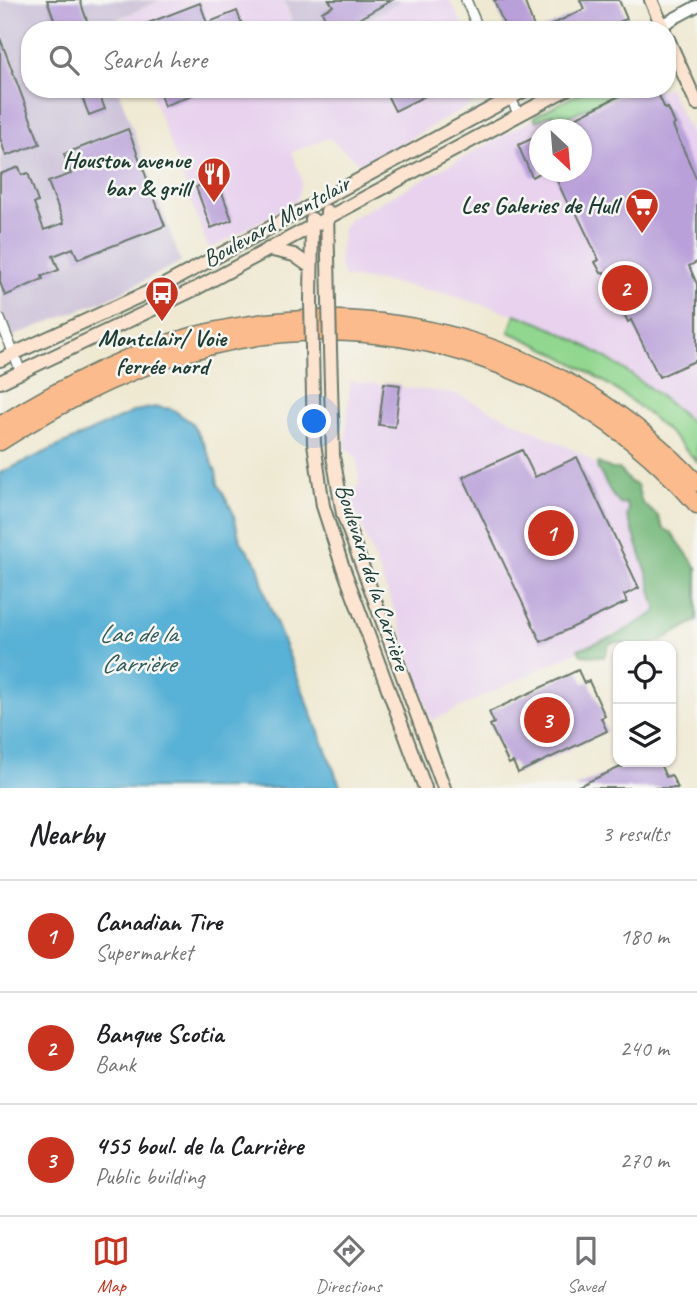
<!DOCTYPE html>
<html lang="en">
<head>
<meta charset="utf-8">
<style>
  body { margin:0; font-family:Caveat,sans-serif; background:#f6f6f6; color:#202124 }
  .controls { position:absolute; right:21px; bottom:21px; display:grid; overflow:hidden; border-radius:14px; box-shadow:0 2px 5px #0004 }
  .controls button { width:63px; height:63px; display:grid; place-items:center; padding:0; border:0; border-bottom:2px solid #e0e0e0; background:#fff; color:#202124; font:35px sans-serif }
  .compass { position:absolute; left:529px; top:119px; width:63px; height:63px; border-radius:50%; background:#fff; box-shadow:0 2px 5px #0004; rotate:154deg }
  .you { position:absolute; left:315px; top:422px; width:24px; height:24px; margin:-18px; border:5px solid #fff; border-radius:50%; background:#1a73e8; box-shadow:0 0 0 10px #1a73e833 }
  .badge { display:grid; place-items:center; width:46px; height:46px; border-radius:50%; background:#c8321e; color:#fff; font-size:23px; font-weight:700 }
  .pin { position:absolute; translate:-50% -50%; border:4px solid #fff; box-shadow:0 2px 7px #0006 }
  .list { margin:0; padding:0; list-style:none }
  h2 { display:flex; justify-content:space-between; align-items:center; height:91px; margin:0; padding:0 28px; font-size:30px }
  h2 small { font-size:23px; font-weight:400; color:#757577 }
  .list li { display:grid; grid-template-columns:46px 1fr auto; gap:21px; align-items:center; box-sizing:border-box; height:112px; padding:0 28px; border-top:2px solid #e0e0e0 }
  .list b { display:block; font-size:26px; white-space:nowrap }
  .list p { margin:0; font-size:23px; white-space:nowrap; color:#757577 }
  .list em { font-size:23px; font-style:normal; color:#757577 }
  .icon { flex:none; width:38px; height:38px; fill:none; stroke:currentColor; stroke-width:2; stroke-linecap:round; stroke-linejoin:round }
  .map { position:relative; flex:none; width:697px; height:788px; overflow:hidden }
  .search { position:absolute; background:#fff; box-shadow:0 2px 5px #0004; left:21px; right:21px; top:21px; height:77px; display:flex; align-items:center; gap:18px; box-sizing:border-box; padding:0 24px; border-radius:28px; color:#757577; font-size:26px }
  .sheet { height:427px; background:#fff }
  nav { display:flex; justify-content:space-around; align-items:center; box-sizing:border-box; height:98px; border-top:2px solid #e0e0e0; background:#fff; font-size:19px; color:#757577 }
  nav a { display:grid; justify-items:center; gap:4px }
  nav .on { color:#c8321e }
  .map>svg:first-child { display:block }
</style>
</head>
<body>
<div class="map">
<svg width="697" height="788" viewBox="0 0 697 788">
  <rect width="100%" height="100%" fill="#f6f6f2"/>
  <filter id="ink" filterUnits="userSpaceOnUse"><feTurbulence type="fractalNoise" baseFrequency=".0143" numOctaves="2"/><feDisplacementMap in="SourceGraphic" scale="14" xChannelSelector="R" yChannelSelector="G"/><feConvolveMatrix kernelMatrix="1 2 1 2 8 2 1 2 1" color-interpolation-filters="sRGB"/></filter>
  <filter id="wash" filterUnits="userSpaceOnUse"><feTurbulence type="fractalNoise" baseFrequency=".00686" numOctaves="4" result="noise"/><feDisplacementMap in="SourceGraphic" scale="28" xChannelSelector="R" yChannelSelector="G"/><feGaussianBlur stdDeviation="1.57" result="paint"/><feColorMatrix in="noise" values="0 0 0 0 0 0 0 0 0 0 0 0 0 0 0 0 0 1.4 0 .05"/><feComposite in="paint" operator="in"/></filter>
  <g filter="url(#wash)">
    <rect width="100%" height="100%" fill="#efe9d2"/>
    <!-- built -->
    <path fill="#e8d2ee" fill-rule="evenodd" d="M161,0H283L295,30H129L124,17Z
      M402,0H450L465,30H349Z
      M667,85L697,146V427L655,391L534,320L443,293L393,283L344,277L339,264L343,229L350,219L589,89H667ZM540,130H582V172H540Z
      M150,89H496L497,91L361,165L329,138L292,152L302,181L297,201L214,247H208Z
      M350,381L457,394L582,454L626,489L697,595L431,721L401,627L350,497L359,485L357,457L345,448Z"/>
    <!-- industrial -->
    <path fill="#c9bfd7" d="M0,0H161L98,28V30H30V89H118L181,262L105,300L1,341Z
      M284,0H402L349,30H295Z"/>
    <!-- green -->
    <path fill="#92d790" stroke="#588a62" stroke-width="2" d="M587,89H628L556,122L552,114L536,121L534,117Z
      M515,314C583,336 644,380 697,427V462C646,403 581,362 509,332Z"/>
    <!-- forest -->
    <path fill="#75b87a" stroke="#4a7a57" stroke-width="2" d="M598,463L612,469H619L630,482L637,485L642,503L658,516L663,528L672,533L697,568V621C682,628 667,639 652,645C635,652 623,637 609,644L604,657L581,655L578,649L615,636L653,614L657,609C651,597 651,583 646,570C639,552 635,534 627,516L629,509L626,503L620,504L613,496L597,467Z"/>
    <!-- water -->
    <path fill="#59b1d6" stroke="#3c7785" stroke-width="2" d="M156,407L172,409L192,423L205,446L216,471L218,484L233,512L240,540L258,565L266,597L341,788H0V473L135,411Z"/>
    <g id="blocks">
      <!-- building -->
      <path fill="#b9a0d9" d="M47,0H80L90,30H58Z
        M329,0H392L339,30H332L322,12L333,6Z
        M494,0H524L535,30H506Z
        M580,0H619L627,19L598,30H541L584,9Z
        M200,3L207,23L237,11L244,30H130Z
        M0,38L40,144L6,156L0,138Z
        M79,89H97L105,109L89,115Z
        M158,89H205V90L164,106Z
        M384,89H439L395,111Z
        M633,89H656L665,109L668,108L675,124L673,126L697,180V262L689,266L697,284V360L659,377L631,320L628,322L604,272L601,273L595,262L599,260L575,210L571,211L553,172H582V130H551Z
        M128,129L165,226L78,259L73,248L53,256L59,270L42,276L43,279L5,296L0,282V174L19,167L22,175L28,173L38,202L34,203L44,230L64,223L48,182L71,174L64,154Z
        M540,135V173L532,177L518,145Z
        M217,179L232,220L211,228L196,187Z
        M384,383L400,385L395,427L379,425Z
        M522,450L535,477L577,457L639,588L624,595L627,602L541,642L463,477Z
        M578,670L584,683L589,681L605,716L601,718L607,731L518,773L513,762L509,764L490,725L494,723L489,712Z
        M632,762H659L666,777L671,775L678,788H574Z"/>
    </g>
  </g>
  <g filter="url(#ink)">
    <use href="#blocks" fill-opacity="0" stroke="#68796b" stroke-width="2"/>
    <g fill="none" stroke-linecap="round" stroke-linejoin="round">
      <!-- minor casing -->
      <g stroke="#68796b" stroke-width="12">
        <path id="minor" d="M466,0L479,30
          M507,89L519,116
          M0,319L21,372"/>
      </g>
      <!-- tertiary casing -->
      <g stroke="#68796b" stroke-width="14">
        <path id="tertiary" d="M662,25L697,6"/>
      </g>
      <!-- secondary casing -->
      <g stroke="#68796b" stroke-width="16">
        <path id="secondary" d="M651,0L664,30
          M644,30L662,25
          M667,37L697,104
          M327,211L329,302
          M268,249L294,255L311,267
          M311,302L312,219
          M312,348L314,443L323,506L341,562L425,788
          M330,349L333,456L343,514L444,788
          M0,360L164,285L527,89
          M0,382L197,288L567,89"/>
      </g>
      <!-- motorway casing -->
      <g stroke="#68796b" stroke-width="19">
        <path id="motorway" d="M0,425C59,388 124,354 192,336C376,287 568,344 697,483
          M0,442C65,400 136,364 212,346C390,302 579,367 697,505"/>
      </g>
      <!-- minor -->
      <use href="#minor" stroke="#fff" stroke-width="9"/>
      <!-- tertiary -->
      <use href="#tertiary" stroke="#fff" stroke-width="10"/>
      <!-- secondary -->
      <use href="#secondary" stroke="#fde4d1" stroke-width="12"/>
      <!-- motorway -->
      <use href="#motorway" stroke="#fbbb8c" stroke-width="16"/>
      <!-- secondary-bridge casing -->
      <g stroke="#68796b" stroke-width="16" stroke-linecap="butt">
        <path id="secondary-bridge" d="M311,302L312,348
          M329,302L330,349"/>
      </g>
      <!-- secondary-bridge -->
      <use href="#secondary-bridge" stroke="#fde4d1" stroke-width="12"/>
    </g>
  </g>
  <!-- icons -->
  <defs>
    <g id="restaurant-pin" transform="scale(1.75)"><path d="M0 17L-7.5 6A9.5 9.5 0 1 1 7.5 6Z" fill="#c8321e" stroke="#f6f6f2"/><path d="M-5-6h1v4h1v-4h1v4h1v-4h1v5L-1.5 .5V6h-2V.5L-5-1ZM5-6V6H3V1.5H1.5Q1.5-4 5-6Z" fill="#fff"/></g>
    <g id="supermarket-pin" transform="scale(1.75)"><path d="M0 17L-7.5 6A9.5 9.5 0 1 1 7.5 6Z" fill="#c8321e" stroke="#f6f6f2"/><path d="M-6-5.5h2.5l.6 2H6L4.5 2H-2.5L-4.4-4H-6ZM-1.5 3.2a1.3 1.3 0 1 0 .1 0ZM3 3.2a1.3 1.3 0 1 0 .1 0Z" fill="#fff"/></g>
    <g id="bus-pin" transform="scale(1.75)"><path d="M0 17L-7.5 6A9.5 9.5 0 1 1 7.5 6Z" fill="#c8321e" stroke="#f6f6f2"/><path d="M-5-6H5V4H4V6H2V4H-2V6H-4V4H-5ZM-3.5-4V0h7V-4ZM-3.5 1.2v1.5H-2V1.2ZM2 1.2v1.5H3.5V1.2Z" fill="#fff"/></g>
  </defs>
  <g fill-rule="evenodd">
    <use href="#restaurant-pin" x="214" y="174"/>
    <use href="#supermarket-pin" x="642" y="205"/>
    <use href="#bus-pin" x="162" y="293"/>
  </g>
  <g text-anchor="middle" stroke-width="5" stroke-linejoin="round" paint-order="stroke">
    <!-- poi labels -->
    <g font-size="24" font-weight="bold" fill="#1f3d34" stroke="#f6f6f2" text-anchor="end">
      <text x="190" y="168">Houston avenue<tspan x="190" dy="28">bar &amp; grill</tspan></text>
      <text x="618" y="213">Les Galeries de Hull</text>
      <text x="162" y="346" text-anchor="middle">Montclair/ Voie<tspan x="162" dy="28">ferrée nord</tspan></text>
    </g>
    <!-- street labels -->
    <g font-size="24" fill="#1f3d34" stroke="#f6f6f2">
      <text transform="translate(276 221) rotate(-29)" y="8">Boulevard Montclair</text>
      <text transform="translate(373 577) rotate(72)" y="8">Boulevard de la Carrière</text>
    </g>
    <!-- water labels -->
    <g font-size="26" font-style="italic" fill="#2e5a5c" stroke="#f6f6f2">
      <text x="138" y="642">Lac de la<tspan x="138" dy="30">Carrière</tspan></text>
    </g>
  </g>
</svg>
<div class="controls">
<button><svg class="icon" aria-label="locate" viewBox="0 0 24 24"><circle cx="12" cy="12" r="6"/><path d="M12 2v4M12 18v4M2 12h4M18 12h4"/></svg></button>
<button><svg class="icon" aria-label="layers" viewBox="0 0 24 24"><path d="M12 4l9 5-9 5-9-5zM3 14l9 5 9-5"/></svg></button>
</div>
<svg class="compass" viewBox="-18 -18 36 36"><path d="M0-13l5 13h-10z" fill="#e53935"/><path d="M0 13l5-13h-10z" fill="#757577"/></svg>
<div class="you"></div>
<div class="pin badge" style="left:551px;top:533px">1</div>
<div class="pin badge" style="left:625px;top:288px">2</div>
<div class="pin badge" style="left:547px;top:720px">3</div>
<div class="search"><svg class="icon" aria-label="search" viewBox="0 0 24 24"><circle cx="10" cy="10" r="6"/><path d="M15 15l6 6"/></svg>Search here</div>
</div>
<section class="sheet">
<h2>Nearby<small>3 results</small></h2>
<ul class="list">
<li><span class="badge">1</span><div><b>Canadian Tire</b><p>Supermarket</p></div><em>180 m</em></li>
<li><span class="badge">2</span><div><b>Banque Scotia</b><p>Bank</p></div><em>240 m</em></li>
<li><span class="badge">3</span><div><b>455 boul. de la Carrière</b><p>Public building</p></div><em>270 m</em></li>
</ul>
</section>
<nav>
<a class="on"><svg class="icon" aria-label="map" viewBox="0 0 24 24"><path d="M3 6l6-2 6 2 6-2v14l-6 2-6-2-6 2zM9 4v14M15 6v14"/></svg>Map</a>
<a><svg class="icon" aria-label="directions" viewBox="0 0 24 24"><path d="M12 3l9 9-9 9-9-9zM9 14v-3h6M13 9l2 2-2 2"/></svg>Directions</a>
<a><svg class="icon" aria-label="saved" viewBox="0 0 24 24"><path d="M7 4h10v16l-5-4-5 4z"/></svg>Saved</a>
</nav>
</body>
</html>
